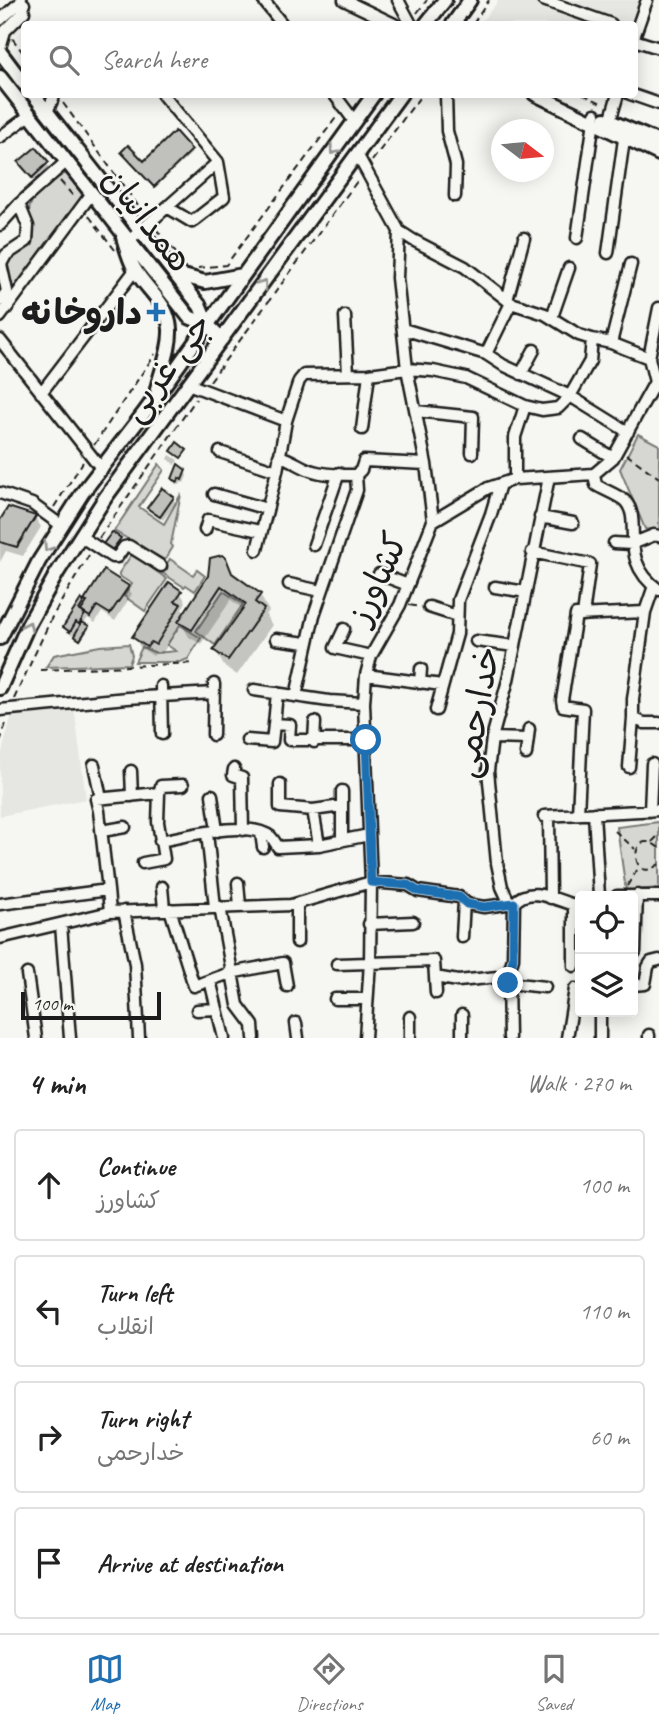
<!DOCTYPE html>
<html lang="en">
<head>
<meta charset="utf-8">
<style>
  body { margin:0; font-family:Caveat,"Playpen Sans Arabic",sans-serif; background:#f2f2f2; color:#222 }
  .controls { position:absolute; right:21px; bottom:21px; display:grid; overflow:hidden; border-radius:7px; box-shadow:0 4px 18px #0003 }
  .controls button { width:63px; height:63px; display:grid; place-items:center; padding:0; border:0; border-bottom:2px solid #e0e0e0; background:#fff; color:#222; font:35px sans-serif }
  .compass { position:absolute; left:491px; top:119px; width:63px; height:63px; border-radius:50%; background:#fff; box-shadow:0 4px 18px #0003; rotate:106deg }
  .scale { position:absolute; left:21px; bottom:18px; width:140px; box-sizing:border-box; padding-left:7px; border:4px solid #1c1c1c; border-top:0; font-size:19px; line-height:24px; white-space:nowrap; color:#1c1c1c; -webkit-text-stroke:5px #f6f6f2; paint-order:stroke }
  .stop { position:absolute; width:21px; height:21px; margin:-16px; border:5px solid #1f6fb2; border-radius:50%; background:#fff }
  .stop.end { background:#1f6fb2; border-color:#fff; box-shadow:0 2px 7px #0008 }
  .list { margin:0; padding:0; list-style:none }
  h2 { display:flex; justify-content:space-between; align-items:center; height:91px; margin:0; padding:0 28px; font-size:30px }
  h2 small { font-size:23px; font-weight:400; color:#767676 }
  .list li { display:grid; grid-template-columns:46px 1fr auto; gap:21px; align-items:center; box-sizing:border-box; height:112px; margin:0 14px 14px; padding:0 14px; border:2px solid #e0e0e0; border-radius:7px }
  .list b { display:block; font-size:26px; white-space:nowrap }
  .list p { margin:0; font-size:23px; white-space:nowrap; color:#767676 }
  .list em { font-size:23px; font-style:normal; color:#767676 }
  .icon { flex:none; width:38px; height:38px; fill:none; stroke:currentColor; stroke-width:2; stroke-linecap:round; stroke-linejoin:round }
  .map { position:relative; flex:none; width:659px; height:1038px; overflow:hidden }
  .search { position:absolute; background:#fff; box-shadow:0 4px 18px #0003; left:21px; right:21px; top:21px; height:77px; display:flex; align-items:center; gap:18px; box-sizing:border-box; padding:0 24px; border-radius:7px; color:#767676; font-size:26px }
  .sheet { height:595px; background:#fff }
  nav { display:flex; justify-content:space-around; align-items:center; box-sizing:border-box; height:98px; border-top:2px solid #e0e0e0; background:#fff; font-size:19px; color:#767676 }
  nav a { display:grid; justify-items:center; gap:4px }
  nav .on { color:#1f6fb2 }
  .map>svg:first-child { display:block }
</style>
</head>
<body>
<div class="map">
<svg width="659" height="1038" viewBox="0 0 659 1038">
  <rect width="100%" height="100%" fill="#f6f6f2"/>
  <filter id="ink" filterUnits="userSpaceOnUse"><feTurbulence type="fractalNoise" baseFrequency=".0143" numOctaves="2"/><feDisplacementMap in="SourceGraphic" scale="14" xChannelSelector="R" yChannelSelector="G"/><feConvolveMatrix kernelMatrix="1 2 1 2 8 2 1 2 1" color-interpolation-filters="sRGB"/></filter>
  <g filter="url(#ink)">
    <!-- built -->
    <path fill="#e6e6e2" d="M499,0H645L634,24H480Z
      M74,706L86,799L0,816V760L12,714Z"/>
    <!-- green -->
    <path fill="#d6d6d2" stroke="#797977" stroke-width="2" d="M66,173L84,196L16,289L7,284C2,255 14,258 32,242C35,231 29,225 29,214C28,194 51,181 66,173Z
      M638,434L659,445V531L645,529L620,469Z
      M159,464L164,470L139,507L164,524L181,494L171,544L173,547L165,560L114,531Z
      M132,554L167,579L145,611L124,596L132,584L119,576V573Z
      M170,559L193,575L197,570L205,576L195,591L186,585L184,587L161,572Z
      M223,591L243,604L215,645L196,631Z
      M180,625L201,638L188,659L180,662H135L142,647L156,653L176,651L167,645Z
      M129,644L132,656L129,664L46,667L54,655L100,646Z
      M659,822V888L626,891L617,827Z"/>
    <!-- shadow -->
    <path fill="#0003" d="M175,134L192,153L156,187L124,154L143,163Z
      M36,149L52,171L37,184L21,163Z
      M170,455L178,460L175,465L168,459Z
      M185,471L187,476L184,483L182,482L180,485L176,484L174,479Z
      M173,498L176,503L163,520L150,508Z
      M35,517L41,527L23,556L6,551L0,562V523Z
      M119,539L128,555L122,565L115,560L106,544Z
      M225,560L235,578L260,595L269,611L266,615L272,625L237,675L224,666L215,650L244,610L231,600L201,644L189,637L181,623L162,654L157,651L153,656L140,647L134,637L180,592L186,602L182,609L185,614Z
      M127,587L132,594L115,621L102,612L95,623L88,618L83,625L89,629L81,641L74,633L72,635L67,632L65,627L83,603L85,608L88,604L86,601Z"/>
    <!-- building -->
    <path fill="#c0c0bd" stroke="#1c1c1c" stroke-width="2" d="M175,131L192,150L154,187L121,152L128,145L144,161Z
      M36,147L49,162L32,178L18,162Z
      M177,442L187,450L181,458L171,451Z
      M178,464L186,470L182,480L179,478L178,482L172,479Z
      M162,488L174,497L160,517L147,508Z
      M8,507L36,516L17,547L0,542V520Z
      M112,532L121,538L112,550L103,544Z
      M222,555L226,558L232,573L261,594L255,602L264,609L228,660L213,650L246,604L221,586L192,630L178,622L208,576L210,558Z
      M104,570L129,586L110,614L97,606L90,617L81,611L87,602L84,601Z
      M169,582L182,591L175,601L181,604L156,645L151,642L147,647L132,637Z
      M81,599L84,602L79,610L85,614L79,624L76,622L70,632L63,627Z
      M82,622L89,626L80,640L74,636Z"/>
    <g fill="none" stroke-linecap="round" stroke-linejoin="round">
      <!-- minor casing -->
      <g stroke="#1c1c1c" stroke-width="15">
        <path id="minor" d="M263,0L282,24
          M344,0L394,24
          M398,0L411,24
          M543,0L611,24
          M0,20L17,5L24,4
          M634,37L647,0
          M634,40L659,48
          M0,48L5,31L24,12L21,0
          M334,94L355,122
          M446,94L447,131L456,165L455,196
          M630,94L659,104
          M47,112L55,94
          M609,125L618,94
          M0,137L30,115
          M357,154L399,231L397,278L407,369L426,464L433,521L400,605L371,656L366,675L364,703L371,882L370,962L365,1038
          M167,207L192,222L224,197L218,162
          M0,225L19,204L67,161
          M399,231L413,240L465,267L511,303L545,314L579,335L592,339L590,361L570,396L628,432
          M577,238L595,114
          M130,240L218,162L162,94
          M608,253L625,132
          M507,300L524,238
          M0,301L7,291L1,264L6,255L27,241L28,226L19,204
          M659,308L649,358L655,382L613,458L594,474L596,485C604,490 618,495 625,501C644,521 616,559 659,590
          M345,316L348,374
          M0,317L92,193
          M552,317L569,268
          M592,339L611,343L649,358
          M0,340L101,468
          M611,343L631,264
          M486,354L511,303
          M521,374L534,350
          M188,384L286,421
          M41,393L135,270
          M416,411L473,417L472,453
          M362,429L369,374
          M582,439L613,458
          M220,452L277,471
          M279,456C291,459 299,466 310,470C323,475 342,475 356,475L361,470L364,461L426,464
          M515,479V437L525,406
          M0,493L32,504L62,526
          M214,494L267,509
          M540,517L573,523
          M433,521L488,488L515,479L594,474
          M205,530L208,520L260,531
          M80,536L112,557H117L124,547L129,546L161,566
          M614,543L632,544L654,535L659,536
          M314,545L339,473
          M257,550L277,471L286,421L299,381L304,375L369,374L407,369L433,371L466,378L525,406L542,410L558,408L570,396L503,365L486,354L403,329
          M532,552L590,564L583,615
          M379,574L408,585
          M289,584L321,591
          M654,586L645,612L633,699V718L644,723H659
          M495,587L526,592
          M429,607L457,616
          M344,629L335,648L371,656
          M276,639L306,643
          M476,641L515,646
          M366,675L442,685
          M420,683L421,669
          M161,686L162,734
          M254,690L329,701L364,703
          M277,693L274,724L290,725L289,740H366
          M296,696L314,615L357,490L356,475
          M0,710L127,698L214,693
          M436,710L457,634L458,600L491,514L500,484
          M213,735L214,684
          M492,738L528,739
          M247,740L272,742L274,724
          M314,742L315,722
          M526,754L529,729
          M94,765L101,798
          M629,767L633,718
          M234,769L233,775L242,778L243,830
          M131,771L132,796
          M280,784V807L313,810L342,806
          M159,793L161,786L183,785
          M212,795L217,831
          M313,810L319,845
          M650,811L652,764
          M594,813L599,896
          M578,814L583,709L563,706L562,700L576,615L645,612
          M544,816L659,810
          M549,816L550,898
          M102,831L125,827
          M207,833L215,907
          M261,833L263,847
          M160,841C187,836 248,819 271,837C274,840 276,844 278,847L319,845L369,835
          M342,841V791
          M238,883L240,906
          M162,887L164,909
          M108,890L99,811L96,799L159,793L158,822L164,859L143,863
          M617,896H659
          M0,904L108,890L110,912L291,905L371,882L408,885L418,891L459,897L467,904L484,907L514,903C529,885 554,899 574,905L580,904
          M297,904V942
          M574,905V966
          M220,907L238,1005L253,1025L254,1038
          M170,909L194,986L230,973L283,963L287,986
          M124,911L135,964L139,1038
          M369,924L413,922
          M61,925L70,1038
          M462,937L464,901
          M0,938L110,912
          M635,952L637,895
          M337,964L434,961L436,993
          M27,974L36,1038
          M435,977L458,981L508,976
          M210,980L224,1038
          M508,983L545,987
          M633,985L645,984L648,967L651,962L659,960
          M335,999H367
          M197,1010L217,1009
          M600,1012V1038
          M296,1023L298,1038
          M410,1038V1017
          M462,1038V1015
          M509,1038L508,976L513,958L514,903L508,900L502,887L497,863L488,771L492,738L508,680L549,477
          M567,1038L575,989
          M649,1038V1035"/>
      </g>
      <!-- major casing -->
      <g stroke="#1c1c1c" stroke-width="18">
        <path id="major" d="M426,24L445,0
          M453,24L470,0
          M0,52L24,84
          M0,77L189,317L208,325L222,339
          M33,94L200,306L208,325
          M535,94L659,154
          M605,119L659,142
          M123,237C126,247 129,259 134,268C146,290 168,302 170,329C171,349 161,371 157,389
          M176,274L205,282L243,275
          M0,638L39,561L83,492L144,413L374,94
          M0,688L28,625L57,573L105,498L401,94"/>
      </g>
      <!-- path -->
      <path stroke="#1c1c1c" stroke-width="2" stroke-dasharray="7 5" stroke-linecap="butt" d="M417,13L427,0
        M473,24L489,0
        M12,38L24,54
        M583,94L603,104
        M63,103L144,214
        M372,161L422,94
        M60,181L75,198
        M89,216L115,250
        M156,229L186,265
        M198,268L226,265L338,115
        M210,381L358,180
        M94,445L155,354
        M626,454L659,478
        M54,507L83,462
        M99,538L196,399
        M409,605L421,607
        M40,670L194,663
        M14,699L52,617L89,555
        M0,742L7,720
        M615,831L635,849
        M652,842L659,835
        M659,848C629,822 628,889 659,864
        M627,886L639,867"/>
      <!-- minor -->
      <use href="#minor" stroke="#f6f6f2" stroke-width="10"/>
      <!-- major -->
      <use href="#major" stroke="#f6f6f2" stroke-width="12"/>
    </g>
    <!-- one-way arrows -->
    <defs><path id="oneway-chevron" d="M-2-3.5L2.5 0L-2 3.5" fill="none" stroke-width="1.6" stroke-linecap="round" stroke-linejoin="round" transform="scale(1.75)"/></defs>
    <g stroke="#949492">
      <use href="#oneway-chevron" transform="translate(334 150) rotate(126)"/>
      <use href="#oneway-chevron" transform="translate(263 284) rotate(-54)"/>
      <use href="#oneway-chevron" transform="translate(48 547) rotate(123)"/>
      <use href="#oneway-chevron" transform="translate(28 626) rotate(-64)"/>
    </g>
  </g>
  <g fill="none" stroke-linecap="round" stroke-linejoin="round" filter="url(#ink)">
    <!-- route -->
    <path stroke="#1f6fb2" stroke-width="9" d="M366,740L371,882L408,885L418,891L459,897L467,904L484,907L514,903L513,958L508,983"/>
  </g>
  <!-- markers -->
  <path fill="#1f6fb2" stroke="#f6f6f2" stroke-width="2.5" d="M152.5 301.5h7v7h7v7h-7v7h-7v-7h-7v-7h7z"/>
  <g text-anchor="middle" stroke-width="5" stroke-linejoin="round" paint-order="stroke">
    <!-- street labels -->
    <g font-size="35" fill="#1c1c1c" stroke="#f6f6f2">
      <text transform="translate(148 219) rotate(52)" y="12">همدانیان</text>
      <text transform="translate(166 367) rotate(-53)" y="12">جی غربی</text>
      <text transform="translate(377 578) rotate(-65)" y="12">کشاورز</text>
      <text transform="translate(476 712) rotate(-80)" y="12">خدارحمی</text>
    </g>
    <!-- poi labels -->
    <g font-size="35" font-weight="bold" fill="#1c1c1c" stroke="#f6f6f2" text-anchor="end">
      <text x="142" y="324">داروخانه</text>
    </g>
  </g>
</svg>
<div class="controls">
<button><svg class="icon" aria-label="locate" viewBox="0 0 24 24"><circle cx="12" cy="12" r="6"/><path d="M12 2v4M12 18v4M2 12h4M18 12h4"/></svg></button>
<button><svg class="icon" aria-label="layers" viewBox="0 0 24 24"><path d="M12 4l9 5-9 5-9-5zM3 14l9 5 9-5"/></svg></button>
</div>
<svg class="compass" viewBox="-18 -18 36 36"><path d="M0-13l5 13h-10z" fill="#e53935"/><path d="M0 13l5-13h-10z" fill="#767676"/></svg>
<div class="scale">100 m</div>
<div class="stop" style="left:366px;top:740px"></div>
<div class="stop end" style="left:508px;top:983px"></div>
<div class="search"><svg class="icon" aria-label="search" viewBox="0 0 24 24"><circle cx="10" cy="10" r="6"/><path d="M15 15l6 6"/></svg>Search here</div>
</div>
<section class="sheet">
<h2>4 min<small>Walk · 270 m</small></h2>
<ul class="list">
<li><svg class="icon" aria-label="ahead" viewBox="0 0 24 24"><path d="M12 20V5M6 11l6-6 6 6"/></svg><div><b>Continue</b><p>کشاورز</p></div><em>100 m</em></li>
<li><svg class="icon" aria-label="left" viewBox="0 0 24 24"><path d="M17 20v-9H6M10 6l-5 5 5 5"/></svg><div><b>Turn left</b><p>انقلاب</p></div><em>110 m</em></li>
<li><svg class="icon" aria-label="right" viewBox="0 0 24 24"><path d="M7 20v-9h11M14 6l5 5-5 5"/></svg><div><b>Turn right</b><p>خدارحمی</p></div><em>60 m</em></li>
<li><svg class="icon" aria-label="arrive" viewBox="0 0 24 24"><path d="M6 21V4h12l-3 4 3 4H6"/></svg><div><b>Arrive at destination</b></div></li>
</ul>
</section>
<nav>
<a class="on"><svg class="icon" aria-label="map" viewBox="0 0 24 24"><path d="M3 6l6-2 6 2 6-2v14l-6 2-6-2-6 2zM9 4v14M15 6v14"/></svg>Map</a>
<a><svg class="icon" aria-label="directions" viewBox="0 0 24 24"><path d="M12 3l9 9-9 9-9-9zM9 14v-3h6M13 9l2 2-2 2"/></svg>Directions</a>
<a><svg class="icon" aria-label="saved" viewBox="0 0 24 24"><path d="M7 4h10v16l-5-4-5 4z"/></svg>Saved</a>
</nav>
</body>
</html>
